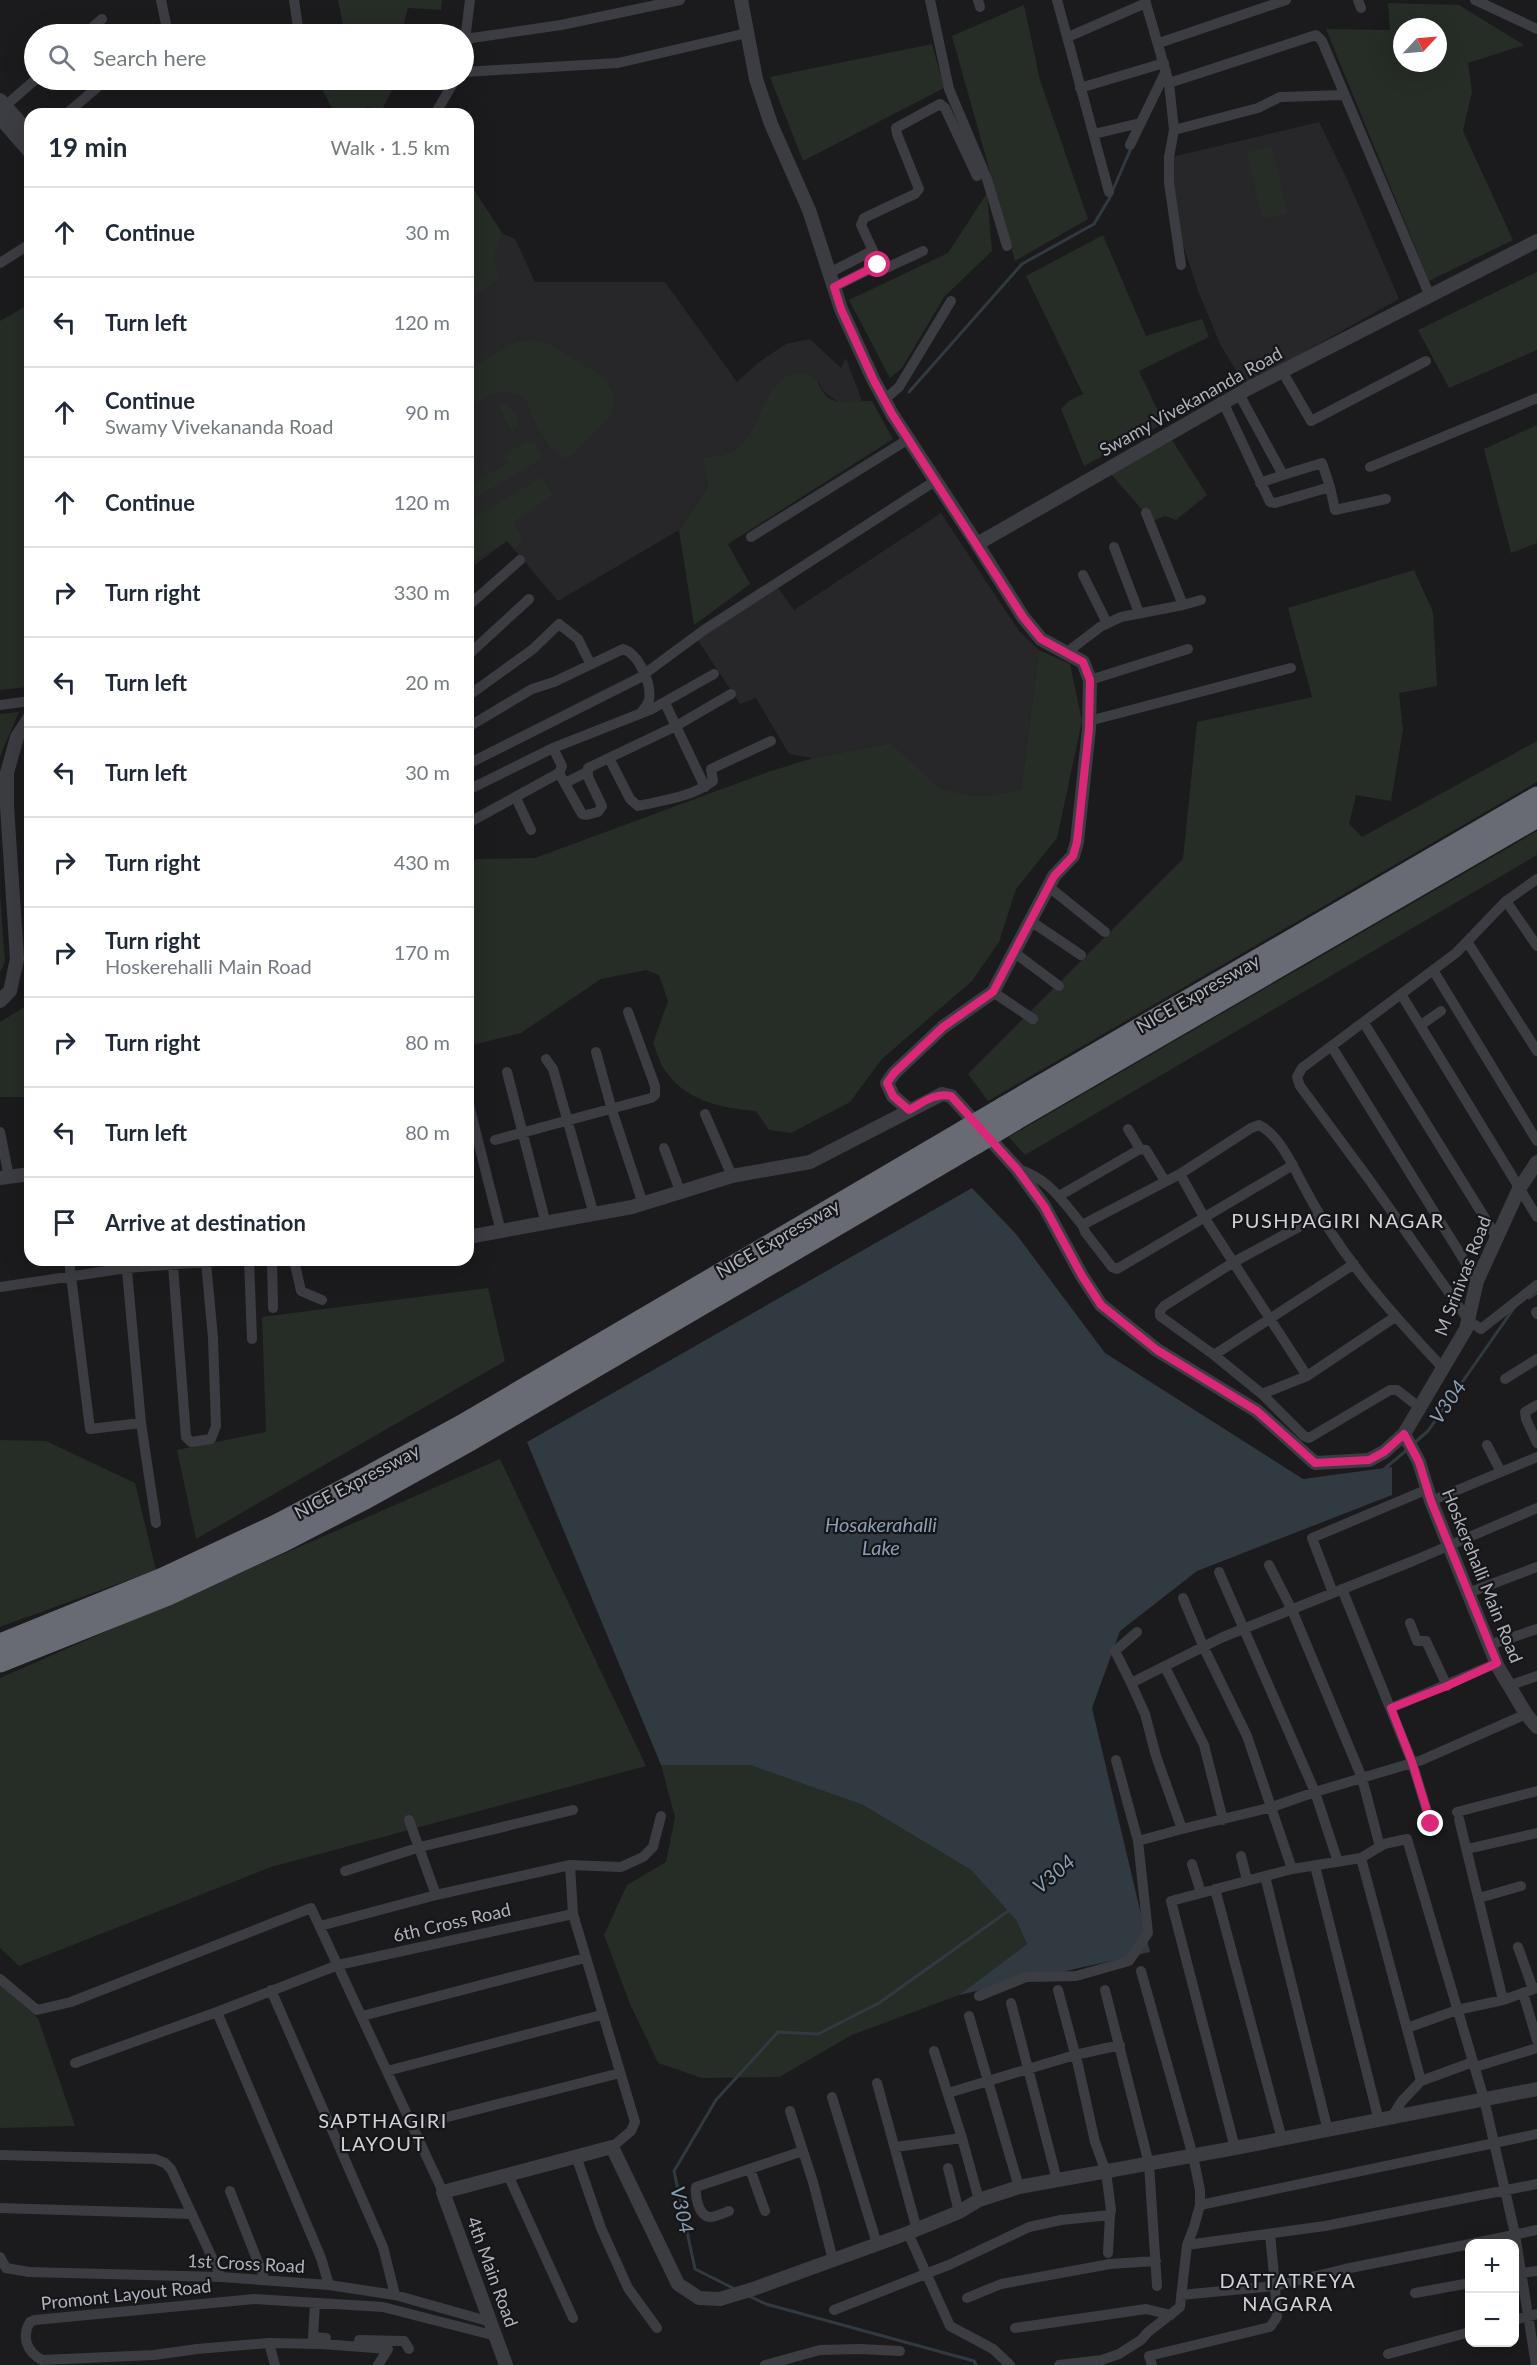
<!DOCTYPE html>
<html lang="en">
<head>
<meta charset="utf-8">
<style>
  body { margin:0; font-family:Lato,sans-serif; background:#f2f2f3; color:#1f2937 }
  .controls { position:absolute; right:18px; bottom:18px; display:grid; overflow:hidden; border-radius:12px; box-shadow:0 6px 24px #0002 }
  .controls button { width:54px; height:54px; display:grid; place-items:center; padding:0; border:0; border-bottom:2px solid #e0e1e3; background:#fff; color:#1f2937; font:30px sans-serif }
  .compass { position:absolute; left:1393px; top:18px; width:54px; height:54px; border-radius:50%; background:#fff; box-shadow:0 6px 24px #0002; rotate:64deg }
  .stop { position:absolute; width:18px; height:18px; margin:-14px; border:4px solid #db2777; border-radius:50%; background:#fff }
  .stop.end { background:#db2777; border-color:#fff; box-shadow:0 2px 6px #0008 }
  .list { margin:0; padding:0; list-style:none }
  h2 { display:flex; justify-content:space-between; align-items:center; height:78px; margin:0; padding:0 24px; font-size:26px }
  h2 small { font-size:20px; font-weight:400; color:#747a83 }
  .list li { display:grid; grid-template-columns:39px 1fr auto; gap:18px; align-items:center; box-sizing:border-box; height:90px; padding:0 24px; border-top:2px solid #e0e1e3 }
  .list b { display:block; font-size:22px; white-space:nowrap }
  .list p { margin:0; font-size:20px; white-space:nowrap; color:#747a83 }
  .list em { font-size:20px; font-style:normal; color:#747a83 }
  .icon { flex:none; width:33px; height:33px; fill:none; stroke:currentColor; stroke-width:2; stroke-linecap:round; stroke-linejoin:round }
  .map { position:relative; flex:none; width:1537px; height:2365px; overflow:hidden }
  .search { position:absolute; background:#fff; box-shadow:0 6px 24px #0002; left:24px; top:24px; width:450px; height:66px; display:flex; align-items:center; gap:15px; box-sizing:border-box; padding:0 21px; border-radius:33px; color:#747a83; font-size:22px }
  .panel { position:absolute; background:#fff; box-shadow:0 6px 24px #0002; left:24px; top:108px; width:450px; height:1158px; border-radius:18px }
  .map>svg:first-child { display:block }
</style>
</head>
<body>
<div class="map">
<svg width="1537" height="2365" viewBox="0 0 1537 2365">
  <rect width="100%" height="100%" fill="#1b1b1d"/>
  <!-- built -->
  <path fill="#27272a" d="M1319,122L1348,181L1399,299L1245,385L1220,344L1198,291L1175,219L1172,157Z
    M468,181L502,233L515,239L535,282H665L737,382L759,362L786,344L810,339L841,368L846,358L862,401L850,404L838,402L823,391L817,379L796,373L790,375L767,400L752,432L744,443L728,454L712,458L708,486L679,530L558,601L507,541L468,570Z
    M941,513L1019,631L1039,650L1021,789L994,795L971,796L938,788L891,743L813,758L789,754L756,698L740,704L697,639L778,588L794,610Z"/>
  <!-- green -->
  <path fill="#252d26" fill-rule="evenodd" d="M338,0H442L441,10L408,8L401,34H345Z
    M1388,3L1459,5L1524,45L1468,63L1472,92L1463,131L1513,240L1429,281L1326,29L1390,30ZM1402,27H1438V63H1402Z
    M1024,5L1040,80L1088,219L1015,261L952,36Z
    M932,44L944,88L803,161L770,77Z
    M317,80H397L382,110L367,107L354,114H335Z
    M1272,146L1287,213L1262,219L1247,152Z
    M468,181L502,233L494,256L499,279L468,301Z
    M987,193L992,251L944,297L902,368L890,378L849,300L948,253Z
    M1103,235L1146,336L1202,319L1209,337L1139,371L1164,423L1084,466L1061,409L1070,400L1083,394L1026,276Z
    M1537,272V350L1449,388L1418,330Z
    M30,304V683L27,687L0,690V321Z
    M531,340L551,345L604,377L614,394L612,413L574,454L563,458L557,451L551,449C545,438 537,427 532,416C530,411 530,407 527,403C513,383 491,394 476,403L470,393L468,394V369L516,342Z
    M801,372L817,379C828,412 847,400 872,401L893,439L728,544L750,584L694,625L679,530L708,486L704,457C770,460 750,378 801,372Z
    M497,404H506L516,412L518,425L513,433Z
    M1537,425V543L1511,553L1484,449Z
    M1172,440L1207,495L1176,520L1165,516L1152,521L1111,474Z
    M526,442L535,443L541,455L540,460L468,502V486L488,475L483,466L486,464L491,473L509,463L504,454Z
    M542,477L553,495L514,522L523,541L514,549L507,541L468,564V521Z
    M1414,570L1433,612L1437,686L1399,693L1403,730L1391,801L1356,795L1349,824L1362,837L1537,741V782L988,1101L968,1074L1183,859L1197,722L1312,697L1288,608Z
    M1039,650L1070,664L1082,721L1057,838L1016,889L999,942L972,981L882,1059L850,1102L791,1133L769,1130L756,1111C723,1108 688,1102 667,1073C660,1065 657,1052 653,1043L668,1001L659,975L646,970L601,979L521,1033L468,1046V863L477,859L535,858L768,772L813,758L891,743L939,788L971,796L994,795L1021,789Z
    M19,712L0,756V714Z
    M1537,831V855L1025,1155L1009,1137Z
    M0,894L5,962L0,972Z
    M26,1006L30,1007V1097H0V1022Z
    M488,1288L505,1361L196,1539L177,1450L266,1432L262,1317Z
    M0,1440L46,1441L135,1483L156,1570L0,1627Z
    M500,1459L646,1766L271,1867L19,1966L0,1948V1678Z
    M661,1765H750L863,1805L971,1870L1016,1920L1027,1944L959,1995L852,2035L779,2077L702,2078L658,2063L630,2004L604,1935L627,1885L666,1862L675,1817Z
    M0,1985L38,2018L75,2126L0,2128Z"/>
  <!-- water -->
  <path fill="#313a41" d="M972,1188L1016,1234L1105,1353L1303,1479L1392,1467V1495L1197,1571L1120,1631L1092,1708L1150,1952L959,1995L1027,1944L1016,1920L971,1870L863,1805L750,1765H661L527,1442Z"/>
  <g fill="none" stroke-linecap="round" stroke-linejoin="round">
    <!-- stream -->
    <path stroke="#313a41" stroke-width="3" d="M909,392L1022,264L1094,224L1109,199L1132,146
      M1529,1298L1537,1293
      M1413,1444L1428,1431L1514,1308
      M1383,1470L1408,1449
      M735,2289L695,2269L674,2171L716,2100L778,2032L818,2034L879,2003L1011,1909
      M749,2296L766,2304L974,2361L976,2365"/>
    <!-- minor -->
    <path stroke="#3c3d42" stroke-width="10" d="M161,0L168,34
      M294,0L299,34
      M930,0L949,89L987,179L1007,246
      M978,0L980,7
      M1057,0L1109,192
      M1145,0L1169,83L1174,130L1169,157V183L1181,265
      M1358,0L1361,8
      M1475,0L1537,29
      M85,34L102,19
      M1068,37L1146,3
      M465,39L561,25L680,0
      M1159,43L1286,0
      M464,48L470,0
      M464,72L618,63L747,33
      M1169,83L1316,35L1322,41L1429,294
      M1080,88L1164,63
      M5,106L35,80
      M66,114L106,80
      M368,114H383
      M435,114L455,80
      M1174,130L1258,108L1280,97L1345,95
      M1094,134L1136,124
      M1130,145L1166,71
      M923,251L882,270L861,225L864,218L915,194L919,189L897,134L896,128L940,104L945,108L977,176
      M0,263L30,244
      M829,273L872,251
      M834,287L878,265
      M1282,371L1311,421L1426,361
      M884,400L899,387L951,301
      M1223,402L1270,502L1275,503L1330,487L1322,463L1283,475L1239,394
      M1370,467L1537,398
      M1260,483L1283,475
      M1330,487L1335,510L1386,499
      M751,537L907,440
      M1114,547L1139,613
      M1083,575L1107,623
      M1183,605L1201,600
      M468,606L520,560
      M1066,653L1100,627L1121,617L1183,605L1146,513
      M468,655L529,599
      M1090,680L1188,649
      M468,696L533,649L559,624L578,639L590,663
      M665,703L705,787
      M0,705L30,701
      M1089,721L1291,668
      M468,727L532,689L554,682L623,649C639,654 652,684 649,700C648,704 644,709 641,713
      M609,758L630,799L638,806C664,800 692,797 713,781L711,769L771,741
      M468,764L639,678L704,630L935,481
      M559,773L582,814L586,815L598,812L602,806L588,777V768L676,726L731,694
      M565,783L587,772
      M468,790L553,748L652,709L714,674
      M516,798L531,830
      M468,823L559,773L562,766L553,748
      M1537,879L1506,901L1456,953L1302,1068L1297,1077L1300,1086L1368,1178L1469,1321L1481,1329L1537,1285
      M1049,887L1105,932
      M1506,901L1537,946
      M1032,922L1081,955
      M1468,943L1537,1051
      M1015,953L1059,986
      M1433,970L1537,1141
      M993,992L1033,1019
      M1401,994L1537,1217
      M1364,1023L1496,1236
      M1421,1025L1441,1011
      M1332,1047L1477,1281
      M596,1052L612,1110L643,1204
      M546,1059L553,1069L594,1215
      M507,1072L546,1224
      M468,1101L501,1232
      M705,1114L732,1176
      M1128,1129L1140,1149
      M0,1132L9,1177
      M495,1140L651,1098L655,1095V1086L628,1012
      M664,1148L680,1191
      M1293,1165L1117,1269L1112,1267L1085,1232L1083,1226L1086,1223L1180,1174L1251,1128L1259,1125C1279,1135 1292,1164 1302,1183C1338,1253 1389,1311 1443,1368
      M1017,1169C1047,1176 1064,1203 1083,1226
      M1180,1174L1204,1217L1307,1376
      M1059,1196L1140,1149L1146,1150L1165,1181
      M1319,1216L1234,1262L1164,1306L1160,1311V1316L1214,1355L1262,1394L1307,1376L1395,1317
      M69,1260L90,1429L141,1423
      M126,1260L141,1423L156,1523
      M249,1260L252,1339
      M272,1260L273,1308
      M294,1260L301,1291L322,1300
      M173,1265L186,1437L191,1442L211,1439L216,1426L213,1338L206,1262
      M0,1287L127,1268L232,1260
      M1536,1312L1537,1314
      M1214,1355L1354,1264
      M1505,1379L1537,1359
      M1262,1394L1304,1436L1309,1438L1390,1390H1397L1419,1407
      M1537,1405L1525,1412L1526,1419L1537,1443
      M1487,1445L1501,1472
      M1431,1501L1537,1457
      M1269,1565L1292,1610L1362,1778L1380,1847
      M1219,1572L1315,1792L1338,1862
      M1342,1589L1412,1762L1431,1824
      M1333,1593L1312,1538L1428,1489
      M1468,1593L1537,1567
      M1183,1598L1204,1648L1247,1736L1292,1869
      M1410,1623L1417,1641H1426L1447,1686
      M1489,1645L1537,1629
      M1165,1667L1204,1745L1223,1820
      M1131,1683L1115,1651L1137,1632
      M1508,1686L1537,1676
      M1391,1708L1497,1663
      M1526,1714L1422,1760L1315,1792L1272,1807L1182,1829L1156,1756L1145,1714L1131,1683L1223,1637L1413,1561L1537,1508
      M1116,1760L1138,1841
      M1457,1812L1537,1791
      M1459,1819L1503,2000
      M409,1820L436,1895
      M1467,1849L1537,1833
      M1241,1856L1247,1880
      M1361,1858L1421,2081
      M1192,1864L1201,1893
      M570,1865L573,1914L635,2122L631,2131L612,2147
      M1315,1866L1379,2121
      M345,1871L420,1847L573,1810
      M1265,1876L1328,2131
      M1215,1889L1282,2139
      M1479,1898L1521,1886
      M320,1926L436,1895L570,1865L621,1867L643,1857L653,1847L661,1816
      M1518,1947L1533,1989
      M0,1979L37,2010L71,2002L311,1908L443,2192
      M271,1990L383,2247L395,2295
      M1105,1990L1149,2164L1157,2286
      M1523,1993L1537,2040
      M979,1996L1026,1977L1076,1976L1129,1961L1148,1933L1138,1841L1182,1829
      M1011,2003L1057,2180
      M217,2012L321,2258L329,2285
      M362,2016L585,1958
      M969,2016L1019,2187
      M1407,2028L1457,2010L1503,2000L1537,1988
      M934,2051L962,2138L979,2200
      M75,2063L217,2012L338,1965L573,1914
      M1475,2067L1537,2048
      M387,2071L601,2015
      M877,2083L917,2230
      M948,2093L1075,2055L1120,2045
      M832,2097L877,2244
      M790,2111L813,2182L833,2260
      M1391,2118L1402,2101L1421,2081L1473,2062
      M412,2126L620,2073
      M895,2147L962,2138
      M1235,2148L1171,1901L1292,1869L1361,1858L1384,1844L1407,1839L1484,2099L1515,2234L1536,2365
      M0,2155L155,2159L165,2163L171,2169L221,2277
      M576,2156L601,2228L628,2288L657,2328
      M948,2168L959,2212
      M750,2169L765,2211
      M508,2175L573,2318
      M230,2191L265,2280
      M1200,2205L1537,2134
      M0,2208L192,2214
      M729,2211C724,2213 715,2217 710,2217C698,2216 695,2195 696,2187L803,2151
      M908,2233L950,2326L993,2349L1010,2365
      M1470,2244L1537,2230
      M1187,2245L1325,2226L1537,2184
      M1108,2253L1110,2215
      M0,2257L6,2268L29,2272L221,2277L329,2285L395,2295L491,2322
      M1514,2274L1537,2271
      M1415,2293L1470,2283
      M1181,2295L1275,2286L1270,2234
      M967,2298L1001,2284L1110,2264L1156,2261
      M315,2303L313,2337L326,2338
      M834,2310L951,2264L1029,2227L1061,2220L1110,2215L1111,2210L1106,2172L1095,2142L1078,2065L1058,1990
      M1514,2320L1537,2314
      M1015,2328L1146,2309L1171,2315
      M359,2340L404,2341L409,2349
      M269,2343L275,2365
      M1388,2354L1470,2332
      M378,2365L388,2349L322,2344L269,2343L197,2349L154,2355L42,2360C27,2352 21,2337 30,2322L35,2320L254,2299L383,2307L496,2336
      M765,2365L820,2350L860,2349L900,2351
      M1059,2365L1102,2360L1119,2354L1141,2340L1148,2332L1180,2307L1187,2245L1194,2227L1200,2205V2190L1193,2156L1141,1971
      M1152,2365L1149,2356L1270,2327L1277,2317L1275,2286L1345,2269L1470,2244"/>
    <!-- tertiary -->
    <path stroke="#3c3d42" stroke-width="14" d="M741,0L756,79L771,124L809,210L841,309L873,379L892,414L977,544L1251,387L1537,241
      M0,100L30,134
      M0,118L30,152
      M0,1001L10,991L17,959L7,806V773L17,737L30,717
      M909,1110L893,1096L887,1083L894,1073L943,1027L993,992L1054,876L1073,856L1077,842L1089,729L1090,680L1083,662L1041,639L1023,617L977,544
      M0,1178L30,1174
      M468,1237L632,1207L732,1176L810,1162L942,1094L951,1096L1017,1169L1044,1206L1082,1276L1101,1305L1157,1350L1257,1411L1315,1463L1369,1460L1384,1452L1404,1434L1466,1329L1477,1281L1519,1189L1537,1162
      M1404,1434L1419,1462L1431,1501L1498,1667L1526,1714L1537,1727
      M506,2365L443,2192L612,2147L678,2284L699,2298L720,2299L753,2289L908,2233L959,2212L979,2200L1019,2187L1235,2148L1537,2089"/>
    <!-- motorway -->
    <path stroke="#686b73" stroke-width="21" d="M1004,1107L1537,797
      M1015,1120L1537,817
      M0,1644L163,1578L276,1525L354,1484L462,1425L965,1130
      M0,1662L168,1595L284,1541L363,1500L471,1440L977,1143"/>
    <!-- motorway-bridge -->
    <path stroke="#686b73" stroke-width="21" d="M965,1130L1004,1107
      M977,1143L1015,1120"/>
  </g>
  <g fill="none" stroke-linecap="round" stroke-linejoin="round">
    <!-- route -->
    <path stroke="#db2777" stroke-width="8" d="M878,265L834,287L841,309L873,379L892,414L1023,617L1041,639L1083,662L1090,680L1089,729L1077,842L1073,856L1054,876L993,992L943,1027L894,1073L887,1083L893,1096L909,1110C922,1103 936,1092 951,1096L1017,1169L1044,1206L1082,1276L1101,1305L1157,1350L1257,1411L1315,1463L1369,1460L1384,1452L1404,1434L1419,1462L1431,1501L1497,1663L1447,1686L1391,1708L1412,1762L1431,1824"/>
  </g>
  <g text-anchor="middle" stroke-width="4.5" stroke-linejoin="round" paint-order="stroke">
    <!-- street labels -->
    <g font-size="18" fill="#aeb2bc" stroke="#161618">
      <text transform="translate(1191 402) rotate(-29)" y="6">Swamy Vivekananda Road</text>
      <text transform="translate(1198 994) rotate(-30)" y="6">NICE Expressway</text>
      <text transform="translate(778 1239) rotate(-30)" y="6">NICE Expressway</text>
      <text transform="translate(1463 1276) rotate(-69)" y="6">M Srinivas Road</text>
      <text transform="translate(357 1482) rotate(-28)" y="6">NICE Expressway</text>
      <text transform="translate(1482 1576) rotate(68)" y="6">Hoskerehalli Main Road</text>
      <text transform="translate(452 1923) rotate(-13)" y="6">6th Cross Road</text>
      <text transform="translate(246 2264) rotate(3)" y="6">1st Cross Road</text>
      <text transform="translate(492 2272) rotate(70)" y="6">4th Main Road</text>
      <text transform="translate(126 2295) rotate(-6)" y="6">Promont Layout Road</text>
    </g>
    <!-- neighbourhood labels -->
    <g font-size="20" letter-spacing="1.5" fill="#cfd1d8" stroke="#161618">
      <text x="1338" y="1228">PUSHPAGIRI NAGAR</text>
      <text x="383" y="2128">SAPTHAGIRI<tspan x="383" dy="23">LAYOUT</tspan></text>
      <text x="1288" y="2288">DATTATREYA<tspan x="1288" dy="23">NAGARA</tspan></text>
    </g>
    <!-- water labels -->
    <g font-size="20" font-style="italic" fill="#889fb4" stroke="#161618">
      <text transform="translate(1448 1402) rotate(-55)" y="7">V304</text>
      <text x="881" y="1532">Hosakerahalli<tspan x="881" dy="23">Lake</tspan></text>
      <text transform="translate(1054 1874) rotate(-40)" y="7">V304</text>
      <text transform="translate(682 2210) rotate(78)" y="7">V304</text>
    </g>
  </g>
</svg>
<div class="controls">
<button>+</button>
<button>−</button>
</div>
<svg class="compass" viewBox="-18 -18 36 36"><path d="M0-13l5 13h-10z" fill="#e53935"/><path d="M0 13l5-13h-10z" fill="#747a83"/></svg>
<div class="stop" style="left:878px;top:265px"></div>
<div class="stop end" style="left:1431px;top:1824px"></div>
<div class="search"><svg class="icon" aria-label="search" viewBox="0 0 24 24"><circle cx="10" cy="10" r="6"/><path d="M15 15l6 6"/></svg>Search here</div>
<section class="panel">
<h2>19 min<small>Walk · 1.5 km</small></h2>
<ul class="list">
<li><svg class="icon" aria-label="ahead" viewBox="0 0 24 24"><path d="M12 20V5M6 11l6-6 6 6"/></svg><div><b>Continue</b></div><em>30 m</em></li>
<li><svg class="icon" aria-label="left" viewBox="0 0 24 24"><path d="M17 20v-9H6M10 6l-5 5 5 5"/></svg><div><b>Turn left</b></div><em>120 m</em></li>
<li><svg class="icon" aria-label="ahead" viewBox="0 0 24 24"><path d="M12 20V5M6 11l6-6 6 6"/></svg><div><b>Continue</b><p>Swamy Vivekananda Road</p></div><em>90 m</em></li>
<li><svg class="icon" aria-label="ahead" viewBox="0 0 24 24"><path d="M12 20V5M6 11l6-6 6 6"/></svg><div><b>Continue</b></div><em>120 m</em></li>
<li><svg class="icon" aria-label="right" viewBox="0 0 24 24"><path d="M7 20v-9h11M14 6l5 5-5 5"/></svg><div><b>Turn right</b></div><em>330 m</em></li>
<li><svg class="icon" aria-label="left" viewBox="0 0 24 24"><path d="M17 20v-9H6M10 6l-5 5 5 5"/></svg><div><b>Turn left</b></div><em>20 m</em></li>
<li><svg class="icon" aria-label="left" viewBox="0 0 24 24"><path d="M17 20v-9H6M10 6l-5 5 5 5"/></svg><div><b>Turn left</b></div><em>30 m</em></li>
<li><svg class="icon" aria-label="right" viewBox="0 0 24 24"><path d="M7 20v-9h11M14 6l5 5-5 5"/></svg><div><b>Turn right</b></div><em>430 m</em></li>
<li><svg class="icon" aria-label="right" viewBox="0 0 24 24"><path d="M7 20v-9h11M14 6l5 5-5 5"/></svg><div><b>Turn right</b><p>Hoskerehalli Main Road</p></div><em>170 m</em></li>
<li><svg class="icon" aria-label="right" viewBox="0 0 24 24"><path d="M7 20v-9h11M14 6l5 5-5 5"/></svg><div><b>Turn right</b></div><em>80 m</em></li>
<li><svg class="icon" aria-label="left" viewBox="0 0 24 24"><path d="M17 20v-9H6M10 6l-5 5 5 5"/></svg><div><b>Turn left</b></div><em>80 m</em></li>
<li><svg class="icon" aria-label="arrive" viewBox="0 0 24 24"><path d="M6 21V4h12l-3 4 3 4H6"/></svg><div><b>Arrive at destination</b></div></li>
</ul>
</section>
</div>
</body>
</html>
